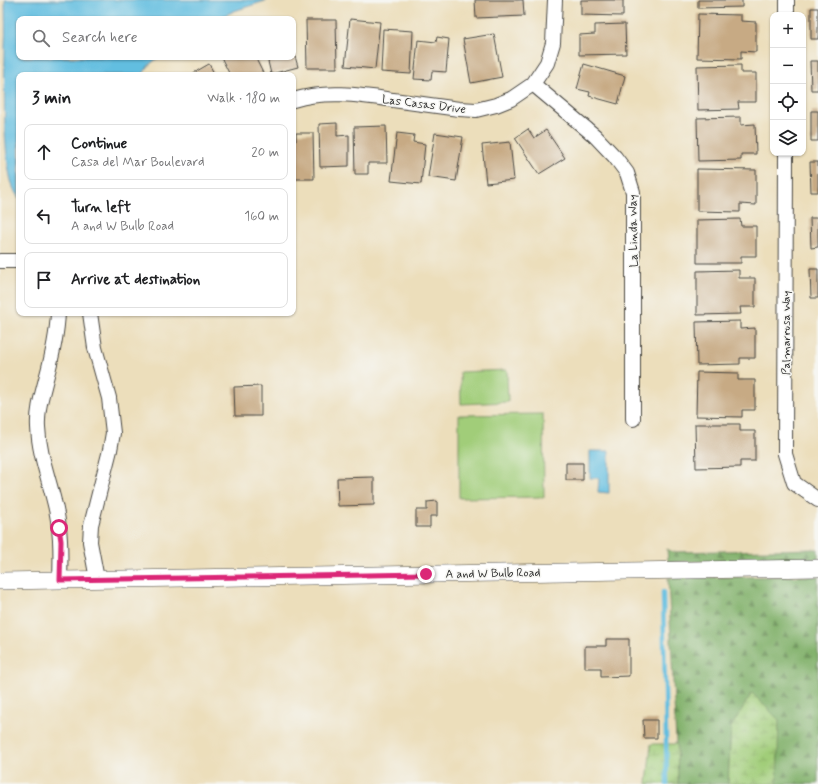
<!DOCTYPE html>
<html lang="en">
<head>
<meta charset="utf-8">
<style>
  body { margin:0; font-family:Mynerve,sans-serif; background:#f2f2f2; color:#202124 }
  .controls { position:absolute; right:12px; top:12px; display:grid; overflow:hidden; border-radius:8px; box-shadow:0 1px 3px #0004 }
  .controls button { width:36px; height:36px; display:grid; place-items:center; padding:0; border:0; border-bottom:1px solid #e0e0e0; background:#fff; color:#202124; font:20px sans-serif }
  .stop { position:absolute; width:12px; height:12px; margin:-9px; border:3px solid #db2777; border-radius:50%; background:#fff }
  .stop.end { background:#db2777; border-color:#fff; box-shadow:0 1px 4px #0008 }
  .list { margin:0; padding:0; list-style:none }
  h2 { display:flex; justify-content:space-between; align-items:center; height:52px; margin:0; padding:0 16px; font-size:17px }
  h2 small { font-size:13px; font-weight:400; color:#757577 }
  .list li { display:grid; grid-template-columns:26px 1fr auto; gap:12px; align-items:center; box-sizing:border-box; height:56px; margin:0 8px 8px; padding:0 8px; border:1px solid #e0e0e0; border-radius:8px }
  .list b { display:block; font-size:15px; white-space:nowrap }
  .list p { margin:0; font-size:13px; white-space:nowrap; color:#757577 }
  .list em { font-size:13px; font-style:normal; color:#757577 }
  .icon { flex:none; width:22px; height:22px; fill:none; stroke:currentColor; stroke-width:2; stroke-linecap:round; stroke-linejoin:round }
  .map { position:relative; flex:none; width:818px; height:784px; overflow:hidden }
  .search { position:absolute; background:#fff; box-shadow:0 1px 3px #0004; left:16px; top:16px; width:280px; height:44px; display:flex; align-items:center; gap:10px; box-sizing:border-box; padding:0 14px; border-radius:8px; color:#757577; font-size:15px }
  .panel { position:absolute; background:#fff; box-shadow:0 1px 3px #0004; left:16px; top:72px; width:280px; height:244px; border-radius:8px }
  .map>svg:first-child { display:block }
</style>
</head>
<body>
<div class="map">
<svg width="818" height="784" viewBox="0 0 818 784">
  <defs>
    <pattern id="forest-firs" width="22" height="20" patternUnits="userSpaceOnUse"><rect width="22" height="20" fill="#80b069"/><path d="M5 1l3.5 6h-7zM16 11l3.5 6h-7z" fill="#698f57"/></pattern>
    <pattern id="wetland-marsh" width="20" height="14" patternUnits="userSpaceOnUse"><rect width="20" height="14" fill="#a1cd79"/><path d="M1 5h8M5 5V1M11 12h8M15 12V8" fill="none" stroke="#8bb069"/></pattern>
  </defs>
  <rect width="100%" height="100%" fill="#f6f6f2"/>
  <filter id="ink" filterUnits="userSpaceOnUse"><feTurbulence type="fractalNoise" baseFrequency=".025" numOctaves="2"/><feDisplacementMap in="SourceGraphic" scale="8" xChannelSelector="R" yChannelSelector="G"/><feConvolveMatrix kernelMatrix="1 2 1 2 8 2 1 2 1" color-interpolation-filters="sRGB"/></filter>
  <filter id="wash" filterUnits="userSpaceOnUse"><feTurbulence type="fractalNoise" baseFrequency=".012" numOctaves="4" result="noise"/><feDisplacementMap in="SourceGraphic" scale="16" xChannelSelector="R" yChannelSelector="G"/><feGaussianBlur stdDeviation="0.9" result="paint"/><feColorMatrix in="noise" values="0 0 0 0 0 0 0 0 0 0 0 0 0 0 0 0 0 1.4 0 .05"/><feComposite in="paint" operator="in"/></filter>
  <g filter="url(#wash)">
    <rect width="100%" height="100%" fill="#ecdebb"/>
    <!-- green -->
    <path fill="#a1cd79" stroke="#667c52" d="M507,370L508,402L461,404L460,372Z
      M543,414L544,497L459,498V415Z"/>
    <!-- forest -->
    <path fill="url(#forest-firs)" stroke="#566e4a" d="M667,549L673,552L818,549V560L668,562Z
      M818,576V784H778L731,727L728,784H678L668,578Z"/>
    <!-- wetland -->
    <path fill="url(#wetland-marsh)" stroke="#667c52" d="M752,693L779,720L777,782L778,784H728L731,727Z
      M651,744H677L678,784H647Z"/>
    <!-- water -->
    <path fill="#62bee0" stroke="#467486" d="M5,0H268L234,11L217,19H19V57H159L150,64L142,75H19V198C0,178 5,77 5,46C6,31 5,15 5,0Z
      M590,451H609V493L598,492L599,478H590Z"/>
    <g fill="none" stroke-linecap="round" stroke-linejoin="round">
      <!-- stream -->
      <path stroke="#62bee0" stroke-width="4.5" d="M663,592L667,784"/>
    </g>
    <g id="blocks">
      <!-- building -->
      <path fill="#c7aa84" d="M475,0H523L524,16L476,18Z
        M581,0H623V16L581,15Z
        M698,0H742V7L698,8Z
        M811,8H818V39H811Z
        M698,14L741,15V21L756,22V52L741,51V59L697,58Z
        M350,19L380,22L375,69L345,66Z
        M306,20H336L337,68H307Z
        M625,24L626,54L579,55V35L595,34V25Z
        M383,29L413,31L411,74L381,72Z
        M494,34L502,77L471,83L463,39Z
        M437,37L449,39L446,72L432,71L431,80L414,79L418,40L436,42Z
        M293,49L298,67L271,74L267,57H293Z
        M221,57H255L264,75H230Z
        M810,61H818V90H811Z
        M209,64L215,75H190Z
        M584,64L625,76L618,104L589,96L590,92L577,89Z
        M741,65V73H756V102H738L739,109L698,110L697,66Z
        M811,111H818V141H811Z
        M741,117V125L755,124L756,154H741V160L698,161L697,118Z
        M337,123V136L349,135V166L320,167L319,124Z
        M386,126L387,163H368V174H355L354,127Z
        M528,129L534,138L546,130L565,158L539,174L515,138Z
        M296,133H313L314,179H293V141H296Z
        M397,133L414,135L413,142L425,144L421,184L391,181Z
        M435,133L463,137L456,181L428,177Z
        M510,142L514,180L486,183L482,145Z
        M810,162H818V192H811Z
        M697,169L756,170V205L740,204V212L697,211Z
        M810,218H818V247L811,248Z
        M740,219L741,226H756V256H741V263H697V220Z
        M810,269H818V298H811Z
        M739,270V278H755V307H740L741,314L697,315V271Z
        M740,321V329L755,328V358H740V364L697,365L696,322Z
        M697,372L738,373V380H755V410H742V417L696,416Z
        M261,386V416H235L234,387Z
        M695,424H740V431H755V461H740V467L696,468Z
        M566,463H583V480H566Z
        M374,477V505L338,506L337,478Z
        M437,501V516H430V527H416V510H427V502Z
        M606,639H629V676L601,677V668H585V646H606Z
        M643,720H657V738H644Z"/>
    </g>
  </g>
  <g filter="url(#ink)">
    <use href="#blocks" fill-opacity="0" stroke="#484641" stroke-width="1"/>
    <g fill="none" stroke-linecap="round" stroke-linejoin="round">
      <!-- minor casing -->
      <g stroke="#484641" stroke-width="16">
        <path id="minor" d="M787,15V0
          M533,84L595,136L615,157L627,173L633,192V419
          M293,100C326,90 359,95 393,100C415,103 437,106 459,109L476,110L496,105L511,99L533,84L547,63L553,43L555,0
          M786,153L785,454L794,483L818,500
          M0,261H19
          M58,313C57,335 52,357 46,379C42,395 37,410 38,427C39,453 48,476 54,501C61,527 61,553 60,580
          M90,313L95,348L109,398L113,433L110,450L91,525L90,542L97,579"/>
      </g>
      <!-- tertiary casing -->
      <g stroke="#484641" stroke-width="18">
        <path id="tertiary" d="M0,581L818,568"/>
      </g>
      <!-- minor -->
      <use href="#minor" stroke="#fff" stroke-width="14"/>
      <!-- tertiary -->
      <use href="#tertiary" stroke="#fff" stroke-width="17"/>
    </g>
  </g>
  <g fill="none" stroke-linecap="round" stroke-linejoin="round" filter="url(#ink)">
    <!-- route -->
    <path stroke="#db2777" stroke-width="5" d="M59,528L61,541L60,580L426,574"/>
  </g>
  <g text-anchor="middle" stroke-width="3" stroke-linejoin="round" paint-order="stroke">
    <!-- street labels -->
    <g font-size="12" fill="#2b2b2b" stroke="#f6f6f2">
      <text transform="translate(424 104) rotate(7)" y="4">Las Casas Drive</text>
      <text transform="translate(633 231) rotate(-91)" y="4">La Linda Way</text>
      <text transform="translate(786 333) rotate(-90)" y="4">Palmarrosa Way</text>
      <text transform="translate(493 573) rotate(-1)" y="4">A and W Bulb Road</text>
    </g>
  </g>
</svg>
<div class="controls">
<button>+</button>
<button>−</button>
<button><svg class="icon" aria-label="locate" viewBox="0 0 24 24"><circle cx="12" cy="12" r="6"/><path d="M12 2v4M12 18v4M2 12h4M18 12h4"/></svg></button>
<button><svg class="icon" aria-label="layers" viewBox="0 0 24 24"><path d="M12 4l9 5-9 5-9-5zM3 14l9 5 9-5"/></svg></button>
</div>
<div class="stop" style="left:59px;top:528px"></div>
<div class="stop end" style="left:426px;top:574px"></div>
<div class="search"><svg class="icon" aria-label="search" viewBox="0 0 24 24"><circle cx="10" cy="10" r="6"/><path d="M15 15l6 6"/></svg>Search here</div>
<section class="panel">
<h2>3 min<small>Walk · 180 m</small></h2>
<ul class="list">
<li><svg class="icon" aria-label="ahead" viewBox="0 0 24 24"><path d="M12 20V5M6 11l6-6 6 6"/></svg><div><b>Continue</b><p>Casa del Mar Boulevard</p></div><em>20 m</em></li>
<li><svg class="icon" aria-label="left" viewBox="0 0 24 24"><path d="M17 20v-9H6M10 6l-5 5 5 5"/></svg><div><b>Turn left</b><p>A and W Bulb Road</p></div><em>160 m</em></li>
<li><svg class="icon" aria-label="arrive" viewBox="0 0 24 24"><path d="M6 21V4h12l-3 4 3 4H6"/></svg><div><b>Arrive at destination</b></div></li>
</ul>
</section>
</div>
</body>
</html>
